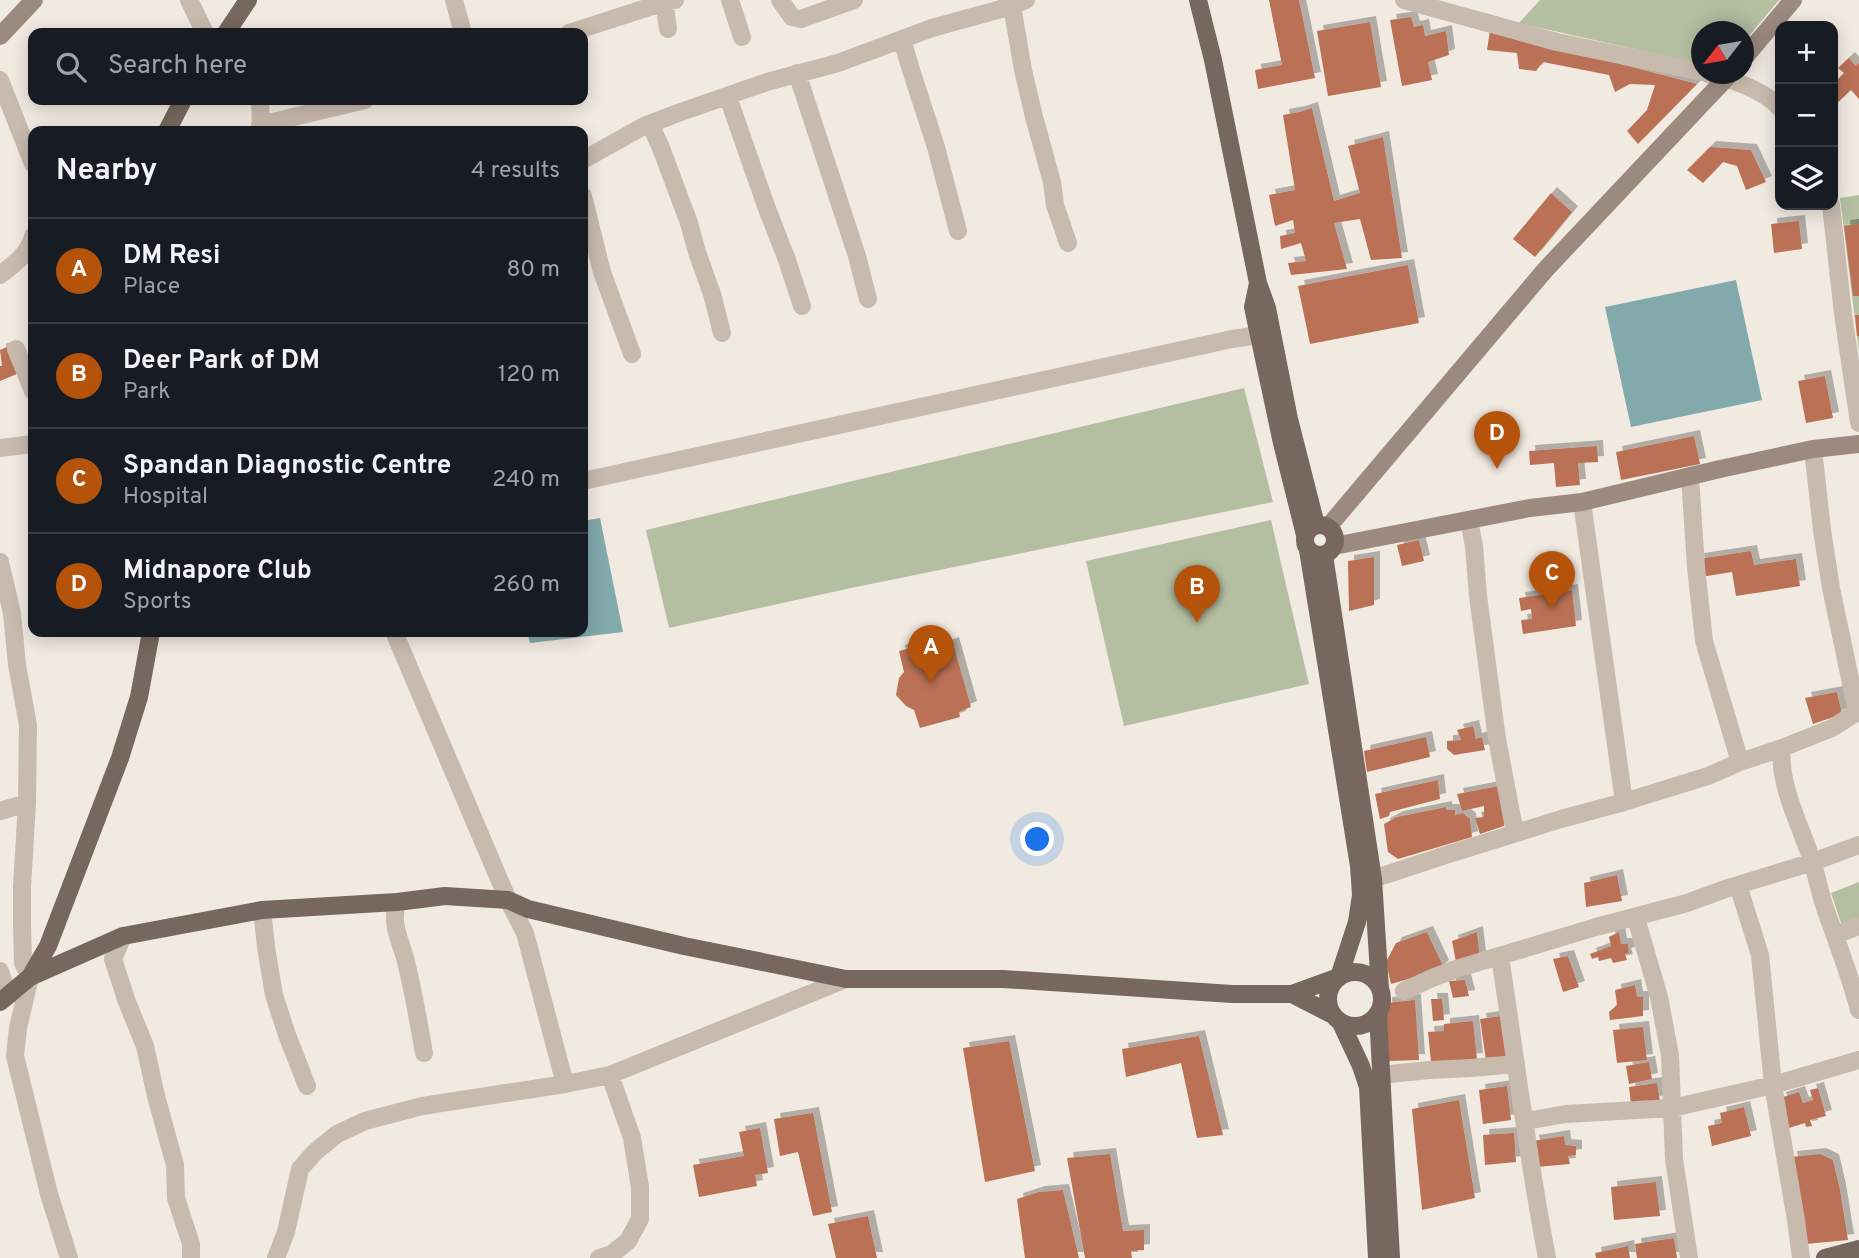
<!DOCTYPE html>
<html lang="en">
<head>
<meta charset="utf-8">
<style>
  body { margin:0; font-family:Overpass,sans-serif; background:#20242c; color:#f1f3f6 }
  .controls { position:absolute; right:21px; top:21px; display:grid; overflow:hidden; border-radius:14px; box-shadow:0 4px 18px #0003 }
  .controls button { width:63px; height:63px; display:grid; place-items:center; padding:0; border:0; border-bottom:2px solid #363941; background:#171b24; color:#f1f3f6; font:35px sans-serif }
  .compass { position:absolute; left:1691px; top:21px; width:63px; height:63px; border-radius:50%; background:#171b24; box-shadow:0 4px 18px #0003; rotate:239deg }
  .you { position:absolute; left:1038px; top:840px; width:24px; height:24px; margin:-18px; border:5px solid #fff; border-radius:50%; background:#1a73e8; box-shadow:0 0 0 10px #1a73e833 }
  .badge { display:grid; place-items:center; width:46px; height:46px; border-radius:50%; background:#b45309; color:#fff; font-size:23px; font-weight:700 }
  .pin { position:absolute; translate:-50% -58px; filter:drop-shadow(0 2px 4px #0008) }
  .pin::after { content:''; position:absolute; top:37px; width:24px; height:21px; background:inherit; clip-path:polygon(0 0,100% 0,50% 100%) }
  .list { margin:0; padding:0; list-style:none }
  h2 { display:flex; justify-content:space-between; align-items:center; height:91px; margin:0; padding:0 28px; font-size:30px }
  h2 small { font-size:23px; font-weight:400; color:#9ea1a6 }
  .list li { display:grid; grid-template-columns:46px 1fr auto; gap:21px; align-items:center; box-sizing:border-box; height:105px; padding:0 28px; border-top:2px solid #363941 }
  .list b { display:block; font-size:26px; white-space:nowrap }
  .list p { margin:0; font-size:23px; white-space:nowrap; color:#9ea1a6 }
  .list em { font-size:23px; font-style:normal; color:#9ea1a6 }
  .icon { flex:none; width:38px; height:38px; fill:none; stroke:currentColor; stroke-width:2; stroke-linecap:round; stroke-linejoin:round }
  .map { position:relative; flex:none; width:1859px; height:1258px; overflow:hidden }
  .search { position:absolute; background:#171b24; box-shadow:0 4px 18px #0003; left:28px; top:28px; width:560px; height:77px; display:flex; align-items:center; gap:18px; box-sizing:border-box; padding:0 24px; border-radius:14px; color:#9ea1a6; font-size:26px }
  .panel { position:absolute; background:#171b24; box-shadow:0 4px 18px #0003; left:28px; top:126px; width:560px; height:511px; border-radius:14px }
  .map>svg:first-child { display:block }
</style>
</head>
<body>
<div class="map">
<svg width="1859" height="1258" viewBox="0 0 1859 1258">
  <defs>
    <filter id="shadow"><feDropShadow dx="6" dy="-6" stdDeviation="0" flood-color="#0004"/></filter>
  </defs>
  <rect width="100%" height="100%" fill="#f1eae1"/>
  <!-- green -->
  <path fill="#b4bfa2" d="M1540,0H1779L1744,42V32H1702L1701,64L1519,23Z
    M1859,195V352L1840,198Z
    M1244,388L1273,502L851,588L669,628L646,530Z
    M1271,520L1309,684L1124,726L1086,561Z
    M1859,882V927L1844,932L1831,893Z"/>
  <!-- water -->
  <path fill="#82a9ac" d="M1736,280L1762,400L1631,427L1605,307Z
    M600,518L623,632L530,643L527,632H583V521Z"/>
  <!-- building -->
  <path fill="#bb7155" filter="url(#shadow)" d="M1269,0H1299L1315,78L1258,89L1255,70L1282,65Z
    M1411,17L1414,27L1423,25L1425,36L1446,31L1449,55L1428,62L1432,80L1402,86L1390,20Z
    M1370,22L1381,87L1328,96L1317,31Z
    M1490,30L1697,84L1638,144L1627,131L1647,110L1655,85L1630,84L1615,92L1609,75L1543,62L1536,71L1519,69L1517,53L1487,50Z
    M1849,58L1856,66L1859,63V99L1851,90L1833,107V84L1844,73L1838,68Z
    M1312,108L1334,201L1360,193L1348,146L1383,137L1402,258L1371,260L1360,219L1334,223L1347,269L1291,275L1288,263L1306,261L1301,243L1281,249L1280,236L1295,233L1293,220L1275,226L1269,195L1295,190L1283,115L1299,112Z
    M1710,147L1751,150L1766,182L1746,190L1737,166L1723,162L1703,183L1687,170Z
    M1551,193L1572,212L1535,257L1513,239Z
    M1799,221L1802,249L1774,253L1771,224Z
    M1859,224V296H1853L1844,226Z
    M1408,265L1419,323L1310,344L1298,286Z
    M1855,315H1859V336H1857Z
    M7,347L17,374L0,381V366H2L0,350Z
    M1825,376L1833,418L1806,423L1798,381Z
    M1694,436L1700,464L1621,480L1616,452Z
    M1597,446L1598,462L1578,463L1580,485L1556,487L1554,463L1530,465L1529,451Z
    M1419,540L1424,561L1402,566L1397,545Z
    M1751,551L1754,565L1796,559L1800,586L1736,596L1732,572L1701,577L1698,559Z
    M1374,557V605L1349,611L1348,561Z
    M1572,590L1576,626L1523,634L1521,620L1532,619L1531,609L1521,611L1519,598Z
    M936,641L939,648L953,643L971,707L959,712L960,717L920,728L914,710L906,706L896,695L899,678L904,672L899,651Z
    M1837,692L1842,714L1813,724L1805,698Z
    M1473,726L1476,739L1482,737L1485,750L1454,755L1447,749V741L1461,740L1457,730Z
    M1426,737L1430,757L1367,772L1364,751Z
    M1438,780L1440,799L1390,812L1389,816L1380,819L1375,794Z
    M1499,786L1505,818L1504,826L1480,834L1475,818L1484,817V806L1462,811L1457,794Z
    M1446,807V810H1455V815L1463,813L1470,819L1472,837L1398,859L1388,852L1384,824L1397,817Z
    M1617,875L1622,901L1586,907L1584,883Z
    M1427,932L1443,966L1437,971L1391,984L1386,962L1396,943Z
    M1477,932L1480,957L1456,962L1452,941Z
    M1619,932L1621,944H1628L1629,953L1625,954L1627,960L1613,963L1611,958L1599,961L1598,957L1592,959L1590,954L1611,946L1609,937Z
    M1568,956L1579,987L1563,992L1553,959Z
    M1465,980L1469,996L1453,998L1449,981Z
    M1635,985L1637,997H1643V1016L1610,1020L1609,1012L1617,1005L1615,990Z
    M1431,999H1442L1444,1020L1433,1021Z
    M1415,1000L1419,1060L1389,1061L1386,1003Z
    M1502,1016L1508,1057L1486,1060L1480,1019Z
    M1473,1021L1477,1059L1431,1062L1428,1032L1444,1031V1024Z
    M1643,1027L1647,1060L1617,1063L1613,1030Z
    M1199,1036L1223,1135L1197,1138L1181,1063L1126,1077L1122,1049Z
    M1009,1041L1035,1171L985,1182L963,1048Z
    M1649,1062L1652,1079L1629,1084L1626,1066Z
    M1657,1083L1660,1101L1631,1105L1629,1087Z
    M1507,1086L1511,1120L1483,1124L1479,1090Z
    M1818,1088L1826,1116L1810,1120L1812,1126L1806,1127L1805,1123L1789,1128L1780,1098L1799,1092L1803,1103L1813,1100L1810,1090Z
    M1459,1100L1475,1198L1422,1210L1412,1109Z
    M1744,1107L1751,1136L1712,1146L1708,1126L1722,1123L1720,1113Z
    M813,1113L832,1212L813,1216L798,1152L780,1156L774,1119Z
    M760,1128L768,1173L755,1175L757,1186L699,1197L693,1165L744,1156L739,1132Z
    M1514,1133L1516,1162L1485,1165L1483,1135Z
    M1564,1136L1565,1145L1576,1146V1155L1568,1156L1570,1164L1537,1167L1533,1141Z
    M1110,1154L1123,1231L1144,1230V1250L1131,1251L1132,1258H1085L1067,1158Z
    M1820,1154L1833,1160L1840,1190L1848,1240L1806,1244L1791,1157Z
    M1656,1182L1660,1216L1614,1220L1611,1187Z
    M1063,1190L1079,1258H1025L1017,1199L1039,1192Z
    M868,1216L877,1258H836L828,1224Z
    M1674,1238L1677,1258H1637L1635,1244Z
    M1628,1246L1630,1258H1596L1595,1253Z"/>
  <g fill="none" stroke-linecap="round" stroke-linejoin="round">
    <!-- street -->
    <path stroke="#c8baad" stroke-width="18" d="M189,0L205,33
      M454,0L463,33
      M664,0L668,29
      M730,0L742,37
      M780,0L792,17L801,19L854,0
      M1404,0L1557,42L1702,72
      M1012,6L1023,70L1034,117L1052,182L1055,205L1068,243
      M569,33L665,2L675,0
      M902,39L911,70L936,147L958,231
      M797,73L857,256L868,299
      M1708,74C1730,78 1765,91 1780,108
      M0,80L33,164
      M728,97L766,206L787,260L802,306
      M260,100L261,131
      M650,124L661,148L689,223L697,252L712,294L722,333
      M260,125L365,100
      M583,160L644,126L678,113L767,82L838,63L932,28L1012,6L1026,0
      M583,196L602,272L632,354
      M1831,205L1843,314L1859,423
      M0,275C14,264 29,254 33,236
      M16,349L33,391
      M0,448L33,444
      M1690,476L1696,567L1704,641L1740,762L1782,748C1778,785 1801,826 1812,861C1817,877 1820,893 1825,908C1837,942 1850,975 1859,1010
      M583,481L1232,339L1272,333
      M1582,502L1624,802
      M1469,520L1474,546L1478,596L1497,739L1515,833
      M0,562L12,613L17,665L28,725L27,803L22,887V924L23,963L30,977L18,1028L15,1056L49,1194L69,1258
      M394,632L508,900L525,933L565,1084
      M1782,748L1832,728L1857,712L1831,588L1822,530L1813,449
      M0,811L27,803
      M1373,879L1446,855L1561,819L1624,802L1708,776L1740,762
      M1738,885L1760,955L1773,1085L1796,1220L1801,1258
      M397,902C390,927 402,942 407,966C414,995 419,1024 424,1053
      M262,910L266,947L274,995L287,1035L307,1086
      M1636,918L1659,997L1670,1055L1674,1159L1689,1258
      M1835,935L1859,926
      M123,936L113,959L127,1002L145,1046L156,1096L175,1165L176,1198L191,1244V1258
      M1500,956C1515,1057 1528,1158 1547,1258
      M0,971L8,996
      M1404,991L1432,978L1456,969L1596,927L1687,903L1728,888L1813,862L1859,845
      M1380,1075L1429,1070L1471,1068L1516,1064
      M1526,1121L1566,1114L1672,1108L1773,1085L1859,1060
      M276,1258L286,1232L300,1169L315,1152L337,1134L365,1121L422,1106L565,1084L610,1075
      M599,1258L612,1254L628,1241L640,1219V1187L632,1138L610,1075L846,979"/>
    <!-- secondary -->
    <path stroke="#9c8a7f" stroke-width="18" d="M0,36L34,0
      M1744,58L1793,0
      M1328,527L1546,269L1730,74
      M1334,546L1530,508L1582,502L1720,469L1813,449L1859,444"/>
    <!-- primary -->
    <path stroke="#78675e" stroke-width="18" d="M1198,0L1213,60L1258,283L1267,308L1289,419L1316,525
      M226,33L248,0
      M167,131L183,100
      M1258,283L1253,307L1282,443L1305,535
      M1305 540a15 15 0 1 1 30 0a15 15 0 1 1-30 0Z
      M1308,550L1359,866L1361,895L1357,922L1339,977
      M1324,555L1373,879L1380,989
      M1328 999a27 27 0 1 1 54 0a27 27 0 1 1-54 0Z
      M30,977L48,946L120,758L139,697L151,632
      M1292,994L1331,1014
      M0,1002L30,977L123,936L262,910L397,902L445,896L508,900L528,909L684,946L846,979H1003L1232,994H1292L1336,978
      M1378,1014L1391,1258
      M1341,1023L1361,1066L1368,1087L1377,1258
      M1825,1258L1859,1249"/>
  </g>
</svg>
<div class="controls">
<button>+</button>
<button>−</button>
<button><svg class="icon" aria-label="layers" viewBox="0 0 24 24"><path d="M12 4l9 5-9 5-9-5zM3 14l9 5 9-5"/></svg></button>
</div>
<svg class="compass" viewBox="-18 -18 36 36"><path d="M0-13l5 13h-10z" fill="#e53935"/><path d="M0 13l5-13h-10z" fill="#9ea1a6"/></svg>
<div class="you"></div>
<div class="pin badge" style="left:931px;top:683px">A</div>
<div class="pin badge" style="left:1197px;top:623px">B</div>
<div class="pin badge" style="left:1552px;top:609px">C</div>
<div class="pin badge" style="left:1497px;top:469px">D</div>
<div class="search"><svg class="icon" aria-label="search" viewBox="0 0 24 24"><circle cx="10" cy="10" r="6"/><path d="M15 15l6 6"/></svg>Search here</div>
<section class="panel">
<h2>Nearby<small>4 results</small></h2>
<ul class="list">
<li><span class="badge">A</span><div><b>DM Resi</b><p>Place</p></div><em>80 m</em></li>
<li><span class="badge">B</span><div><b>Deer Park of DM</b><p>Park</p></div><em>120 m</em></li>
<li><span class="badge">C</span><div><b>Spandan Diagnostic Centre</b><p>Hospital</p></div><em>240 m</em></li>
<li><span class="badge">D</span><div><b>Midnapore Club</b><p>Sports</p></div><em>260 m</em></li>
</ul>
</section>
</div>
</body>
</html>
